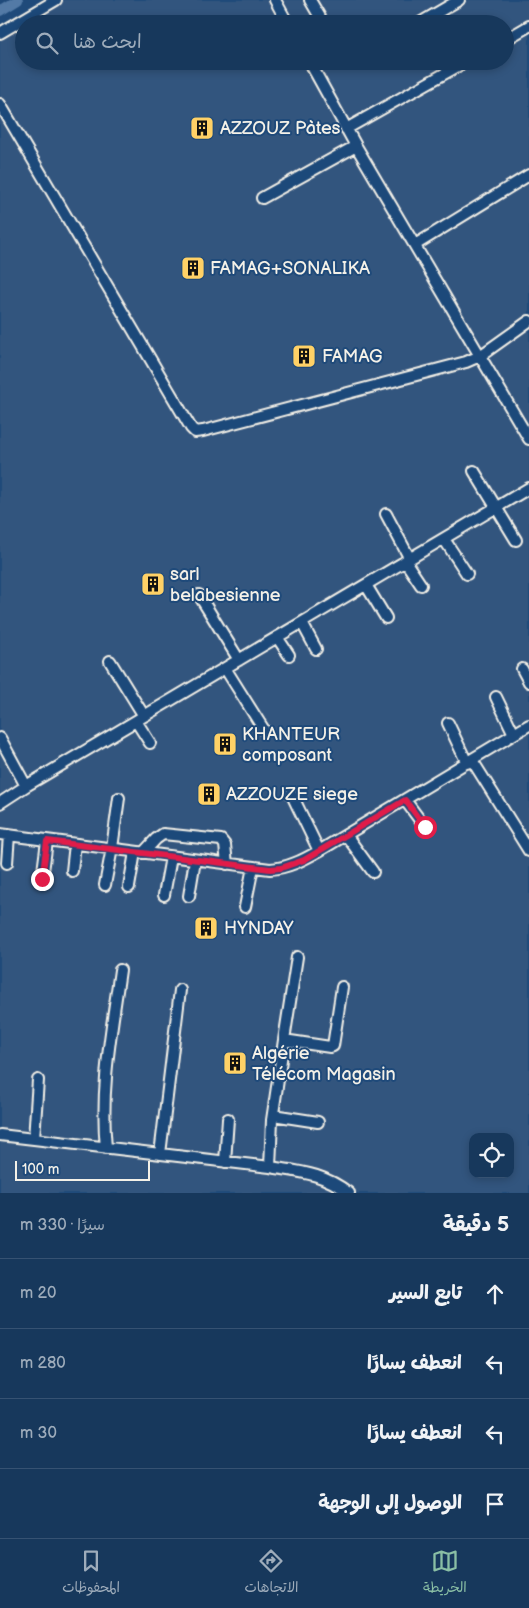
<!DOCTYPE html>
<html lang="ar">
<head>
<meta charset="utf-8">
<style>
  body { margin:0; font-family:"Balsamiq Sans","Playpen Sans Arabic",sans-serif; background:#244365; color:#f1f3f6; direction:rtl }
  .controls { position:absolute; right:15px; bottom:15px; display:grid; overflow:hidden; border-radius:10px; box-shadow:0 2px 8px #0003 }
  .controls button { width:45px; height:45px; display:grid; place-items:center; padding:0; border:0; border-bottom:1px solid #365272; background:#17385c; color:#f1f3f6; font:25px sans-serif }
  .scale { position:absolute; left:15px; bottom:12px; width:135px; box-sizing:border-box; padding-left:5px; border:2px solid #f4f1e8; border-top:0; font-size:14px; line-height:18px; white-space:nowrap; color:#f4f1e8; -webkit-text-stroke:4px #1f4a7a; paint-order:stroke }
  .stop { position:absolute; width:15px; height:15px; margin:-11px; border:4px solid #e11d48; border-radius:50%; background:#fff }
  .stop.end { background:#e11d48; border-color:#fff; box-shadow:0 1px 5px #0008 }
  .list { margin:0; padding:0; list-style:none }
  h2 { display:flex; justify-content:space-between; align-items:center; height:65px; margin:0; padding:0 20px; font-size:21px }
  h2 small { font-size:16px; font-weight:400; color:#9eacbb }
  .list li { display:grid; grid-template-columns:32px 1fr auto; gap:15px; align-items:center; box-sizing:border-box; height:70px; padding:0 20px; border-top:1px solid #365272 }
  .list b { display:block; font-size:19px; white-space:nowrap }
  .list em { font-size:16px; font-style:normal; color:#9eacbb }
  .icon { flex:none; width:28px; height:28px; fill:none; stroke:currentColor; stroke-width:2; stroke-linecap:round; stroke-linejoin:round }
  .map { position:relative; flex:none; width:529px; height:1193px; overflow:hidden; direction:ltr }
  .search { position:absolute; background:#17385c; box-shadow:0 2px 8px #0003; left:15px; right:15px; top:15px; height:55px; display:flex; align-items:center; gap:12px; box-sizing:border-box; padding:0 18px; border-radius:28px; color:#9eacbb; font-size:19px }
  .sheet { height:345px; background:#17385c }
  nav { display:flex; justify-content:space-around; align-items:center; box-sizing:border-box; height:70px; border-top:1px solid #365272; background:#17385c; font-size:14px; color:#9eacbb }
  nav a { display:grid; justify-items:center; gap:2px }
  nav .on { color:#8abfa5 }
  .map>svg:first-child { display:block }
</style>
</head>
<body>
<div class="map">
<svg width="529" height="1193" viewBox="0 0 529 1193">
  <rect width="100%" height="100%" fill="#1f4a7a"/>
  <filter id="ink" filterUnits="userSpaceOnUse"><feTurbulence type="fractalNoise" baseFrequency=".02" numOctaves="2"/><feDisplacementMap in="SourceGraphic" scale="10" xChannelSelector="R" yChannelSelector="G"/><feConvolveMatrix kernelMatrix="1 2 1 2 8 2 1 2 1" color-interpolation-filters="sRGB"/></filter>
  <g filter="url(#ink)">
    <!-- built -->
    <path fill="#33547e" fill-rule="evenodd" d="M42,0H529V1193H0V25ZM24,24H505V61H24ZM473,1137H510V1174H473Z"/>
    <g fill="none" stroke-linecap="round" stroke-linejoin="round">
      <!-- canal -->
      <path stroke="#527aa6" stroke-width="10" d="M0,11L18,0"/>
      <!-- minor casing -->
      <g stroke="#f4f1e8" stroke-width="14">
        <path id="minor" d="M275,0L288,24
          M310,0L324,24
          M418,24L459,0
          M0,33L56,0
          M505,40L529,26
          M309,61L356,146L529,439
          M347,61L350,63L355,61
          M228,62L230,61
          M0,104L191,428L195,432L203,431L466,362L480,356L529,321
          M346,129L467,61
          M262,198L356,146
          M415,245L529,175
          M474,471L516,540
          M386,514L410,559
          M444,539L467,574
          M405,561L421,585
          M366,585L386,618
          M199,595L239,660
          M302,623L316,649
          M277,637L289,655
          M110,661L144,716
          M225,668L264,730
          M522,669L529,682
          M496,697L514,734
          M136,721L150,743
          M448,723L467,763
          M0,738L26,786
          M472,760L529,851
          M291,793L319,851
          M405,800L425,827
          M0,803L26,786L529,488
          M0,834L270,869C288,868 303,860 319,851L529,725
          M346,835L373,872
          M143,853L156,839L163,834L221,840L225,845L227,864
          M7,863L9,835
          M72,871L75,844
          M42,879L47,841
          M105,885L112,848L119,798
          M129,887L135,852
          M164,895L171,857
          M189,896L195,860
          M245,907L253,867
          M284,1040L297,957
          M273,1115L318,1122
          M0,1135L270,1167C301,1172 323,1173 349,1193
          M34,1139L38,1080
          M106,1148C100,1088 112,1028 120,970
          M160,1154L180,990
          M225,1162L228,1119
          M270,1167L272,1120L284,1040L330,1047L333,1046L342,987"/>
      </g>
      <!-- minor -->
      <use href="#minor" stroke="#1f4a7a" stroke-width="10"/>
    </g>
  </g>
  <g fill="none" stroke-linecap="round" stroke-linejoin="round" filter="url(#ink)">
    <!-- route -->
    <path stroke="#e11d48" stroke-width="6" d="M42,879L47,841L270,869L281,868L304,860L405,800L425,827"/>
  </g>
  <!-- icons -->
  <defs>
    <g id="building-square" transform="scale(1.25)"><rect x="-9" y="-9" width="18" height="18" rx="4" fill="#ffd166" stroke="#1f4a7a"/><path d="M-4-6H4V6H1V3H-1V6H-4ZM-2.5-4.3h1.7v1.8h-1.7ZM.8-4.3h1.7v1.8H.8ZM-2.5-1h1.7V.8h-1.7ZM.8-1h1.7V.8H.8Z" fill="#111"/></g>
  </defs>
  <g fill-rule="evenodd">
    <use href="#building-square" x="202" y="128"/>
    <use href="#building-square" x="193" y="268"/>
    <use href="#building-square" x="304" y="356"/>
    <use href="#building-square" x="153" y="584"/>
    <use href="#building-square" x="225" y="744"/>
    <use href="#building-square" x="209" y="794"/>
    <use href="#building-square" x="206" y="928"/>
    <use href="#building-square" x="235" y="1063"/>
  </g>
  <g text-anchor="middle" stroke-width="4" stroke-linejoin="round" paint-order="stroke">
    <!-- poi labels -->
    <g font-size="18" fill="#f4f1e8" stroke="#1f4a7a" text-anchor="start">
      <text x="220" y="134">AZZOUZ Pàtes</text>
      <text x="210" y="274">FAMAG+SONALIKA</text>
      <text x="322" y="362">FAMAG</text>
      <text x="170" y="580">sarl<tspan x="170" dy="21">belabesienne</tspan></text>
      <text x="242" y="740">KHANTEUR<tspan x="242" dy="21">composant</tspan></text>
      <text x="226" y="800">AZZOUZE siege</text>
      <text x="224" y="934">HYNDAY</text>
      <text x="252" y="1059">Algérie<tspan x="252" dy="21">Télécom Magasin</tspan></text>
    </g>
  </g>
</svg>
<div class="controls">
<button><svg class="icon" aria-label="locate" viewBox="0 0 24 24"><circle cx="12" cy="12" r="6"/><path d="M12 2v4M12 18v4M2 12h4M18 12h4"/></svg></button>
</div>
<div class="scale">100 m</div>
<div class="stop" style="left:425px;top:827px"></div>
<div class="stop end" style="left:42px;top:879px"></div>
<div class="search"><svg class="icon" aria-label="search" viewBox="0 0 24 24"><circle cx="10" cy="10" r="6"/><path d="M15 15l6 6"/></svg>ابحث هنا</div>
</div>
<section class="sheet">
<h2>5 دقيقة<small>سيرًا · 330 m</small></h2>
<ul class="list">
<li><svg class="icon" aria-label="ahead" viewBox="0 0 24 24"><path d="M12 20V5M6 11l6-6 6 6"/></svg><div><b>تابع السير</b></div><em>20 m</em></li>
<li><svg class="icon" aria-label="left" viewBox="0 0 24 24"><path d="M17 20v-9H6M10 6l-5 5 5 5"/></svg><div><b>انعطف يسارًا</b></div><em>280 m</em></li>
<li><svg class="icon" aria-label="left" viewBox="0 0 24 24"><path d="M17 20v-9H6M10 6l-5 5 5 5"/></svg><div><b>انعطف يسارًا</b></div><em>30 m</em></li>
<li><svg class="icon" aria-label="arrive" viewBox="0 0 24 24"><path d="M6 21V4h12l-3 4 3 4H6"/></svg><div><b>الوصول إلى الوجهة</b></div></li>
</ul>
</section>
<nav>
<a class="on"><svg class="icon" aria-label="map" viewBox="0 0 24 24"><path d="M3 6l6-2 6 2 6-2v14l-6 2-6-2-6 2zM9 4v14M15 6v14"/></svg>الخريطة</a>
<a><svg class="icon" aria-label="directions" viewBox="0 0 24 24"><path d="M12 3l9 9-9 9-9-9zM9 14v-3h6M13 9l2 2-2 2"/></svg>الاتجاهات</a>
<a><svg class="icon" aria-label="saved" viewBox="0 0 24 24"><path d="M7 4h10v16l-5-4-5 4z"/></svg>المحفوظات</a>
</nav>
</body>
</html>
